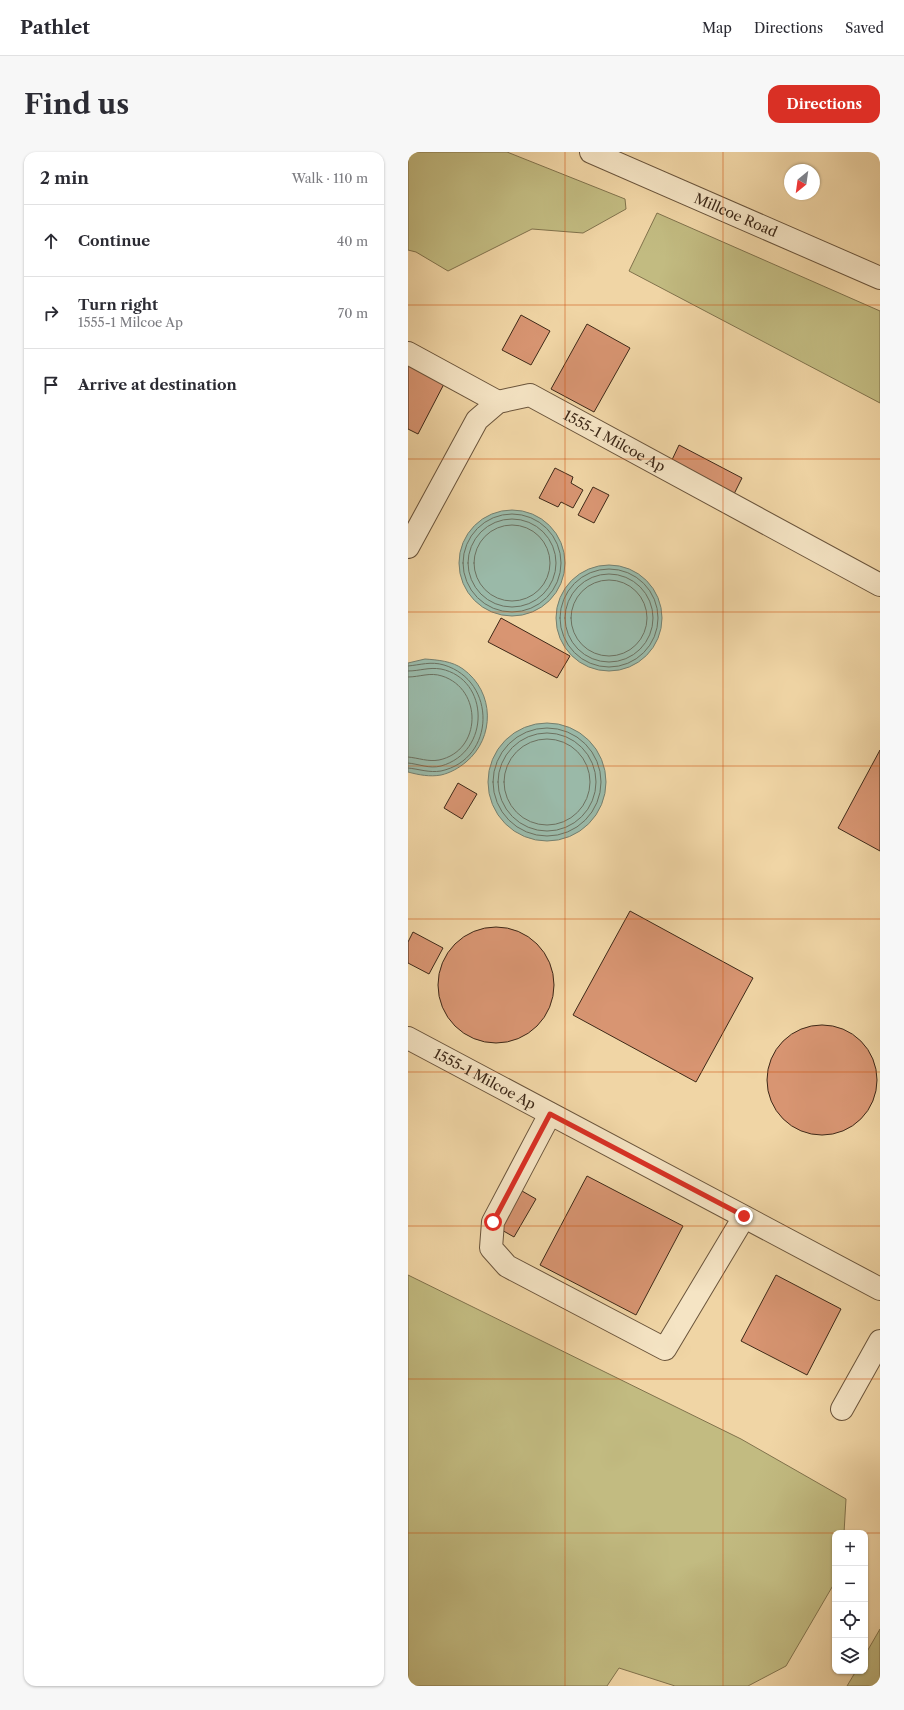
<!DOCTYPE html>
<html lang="en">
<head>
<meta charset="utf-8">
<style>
  body { margin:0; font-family:"Libre Caslon Text",serif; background:#f7f7f7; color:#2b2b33 }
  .controls { position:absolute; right:12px; bottom:12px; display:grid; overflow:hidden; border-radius:8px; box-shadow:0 1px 3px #0004 }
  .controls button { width:36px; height:36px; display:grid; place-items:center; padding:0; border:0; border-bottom:1px solid #e1e1e2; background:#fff; color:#2b2b33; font:20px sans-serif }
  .compass { position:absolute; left:376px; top:12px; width:36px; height:36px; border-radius:50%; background:#fff; box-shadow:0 1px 3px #0004; rotate:209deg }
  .stop { position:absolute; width:12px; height:12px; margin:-9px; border:3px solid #d93025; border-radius:50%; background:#fff }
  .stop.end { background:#d93025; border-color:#fff; box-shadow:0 1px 4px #0008 }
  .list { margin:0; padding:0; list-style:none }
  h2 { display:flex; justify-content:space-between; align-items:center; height:52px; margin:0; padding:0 16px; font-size:17px }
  h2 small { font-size:13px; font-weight:400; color:#7c7c81 }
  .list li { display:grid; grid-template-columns:26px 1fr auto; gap:12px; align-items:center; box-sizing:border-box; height:72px; padding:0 16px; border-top:1px solid #e1e1e2 }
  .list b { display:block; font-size:15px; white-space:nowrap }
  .list p { margin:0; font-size:13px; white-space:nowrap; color:#7c7c81 }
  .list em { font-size:13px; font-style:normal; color:#7c7c81 }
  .icon { flex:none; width:22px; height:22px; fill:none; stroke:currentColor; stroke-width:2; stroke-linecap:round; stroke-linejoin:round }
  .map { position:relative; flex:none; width:472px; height:1534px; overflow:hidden; border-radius:12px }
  header { display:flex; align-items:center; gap:24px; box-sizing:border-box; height:56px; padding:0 20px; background:#fff; border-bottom:1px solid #e1e1e2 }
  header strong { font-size:19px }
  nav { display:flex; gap:22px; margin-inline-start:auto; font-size:14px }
  .intro { display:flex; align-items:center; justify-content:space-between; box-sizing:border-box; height:96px; padding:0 24px }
  h1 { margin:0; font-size:28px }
  .button { padding:10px 18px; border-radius:12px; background:#d93025; color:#fff; font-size:14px; font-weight:700 }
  main { display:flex; gap:24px; padding:0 24px }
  aside { flex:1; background:#fff; border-radius:12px; box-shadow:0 1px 3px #0004 }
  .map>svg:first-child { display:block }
</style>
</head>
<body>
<header>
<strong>Pathlet</strong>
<nav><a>Map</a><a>Directions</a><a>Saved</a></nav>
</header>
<div class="intro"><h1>Find us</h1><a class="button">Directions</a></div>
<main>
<aside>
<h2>2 min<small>Walk · 110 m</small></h2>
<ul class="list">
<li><svg class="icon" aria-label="ahead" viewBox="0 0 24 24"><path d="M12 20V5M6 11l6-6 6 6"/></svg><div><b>Continue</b></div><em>40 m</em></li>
<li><svg class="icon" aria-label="right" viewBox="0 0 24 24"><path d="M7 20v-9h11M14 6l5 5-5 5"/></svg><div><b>Turn right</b><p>1555-1 Milcoe Ap</p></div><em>70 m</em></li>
<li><svg class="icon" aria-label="arrive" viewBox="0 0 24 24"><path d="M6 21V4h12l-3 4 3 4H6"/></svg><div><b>Arrive at destination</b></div></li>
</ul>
</aside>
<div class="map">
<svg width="472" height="1534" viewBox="0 0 472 1534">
  <rect width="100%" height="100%" fill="#f0d5a5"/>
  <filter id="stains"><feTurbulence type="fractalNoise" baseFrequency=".005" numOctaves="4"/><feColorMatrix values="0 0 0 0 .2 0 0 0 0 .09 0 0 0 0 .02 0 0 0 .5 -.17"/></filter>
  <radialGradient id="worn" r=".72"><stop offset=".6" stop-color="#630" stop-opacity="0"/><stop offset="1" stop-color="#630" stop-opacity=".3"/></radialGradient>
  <!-- green -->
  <path fill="#c2bb81" stroke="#80724c" d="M0,0H99L217,47L218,57L175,81L124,77L40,119L8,100L0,98Z
    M249,61L472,159V251L221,119Z
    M0,1123L333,1287L438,1347L436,1381H427V1430L378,1514L340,1534H267L211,1516L199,1534H0Z
    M472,1477V1534H439L448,1519H457V1503Z"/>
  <!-- water -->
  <path fill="#9ab9a8" stroke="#757f6e" d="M51 411a53 53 0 1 1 106 0a53 53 0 1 1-106 0Z
    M148 466a53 53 0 1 1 106 0a53 53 0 1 1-106 0Z
    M17,507C30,508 44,509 55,517C87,540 87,586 58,610C51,616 42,621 33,623C22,625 11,623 0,620V511Z
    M80 630a59 59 0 1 1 118 0a59 59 0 1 1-118 0Z"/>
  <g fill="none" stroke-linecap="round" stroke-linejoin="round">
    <!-- shore -->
    <path stroke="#6c7160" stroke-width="1" d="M55 411a49 49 0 1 1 98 0a49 49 0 1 1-98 0Z
      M60 411a44 44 0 1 1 88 0a44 44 0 1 1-88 0Z
      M66 411a38 38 0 1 1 76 0a38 38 0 1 1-76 0Z
      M152 466a49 49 0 1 1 98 0a49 49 0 1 1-98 0Z
      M157 466a44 44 0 1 1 88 0a44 44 0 1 1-88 0Z
      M163 466a38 38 0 1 1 76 0a38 38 0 1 1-76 0Z
      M0,514C12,513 23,509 36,513C89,529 88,607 33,619C21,621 11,617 0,616
      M0,519C12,519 20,515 33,517C82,527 83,600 33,614C21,617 11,612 0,611
      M0,525C12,525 22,520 34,524C75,537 74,599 31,608C20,610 11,606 0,605
      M85 630a54 54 0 1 1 108 0a54 54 0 1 1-108 0Z
      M90 630a49 49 0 1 1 98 0a49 49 0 1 1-98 0Z
      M96 630a43 43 0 1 1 86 0a43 43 0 1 1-86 0Z"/>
  </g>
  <!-- building -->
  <path fill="#d89572" stroke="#3e2918" d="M113,163L142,179L123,213L94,198Z
    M179,172L222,196L186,260L143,237Z
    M0,211L37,230L10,282L0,277Z
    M271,293L334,326L326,342L263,310Z
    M147,316L165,325L163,331L175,338L165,356L153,350L150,355L131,346Z
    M185,335L201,343L186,371L170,363Z
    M93,466L162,504L149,526L80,490Z
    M472,598V699L430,676Z
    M50,631L69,642L54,667L36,656Z
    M222,759L345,826L288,930L165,863Z
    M30 833a58 58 0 1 1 116 0a58 58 0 1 1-116 0Z
    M5,780L35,796L21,822L0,811V790Z
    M359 928a55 55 0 1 1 110 0a55 55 0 1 1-110 0Z
    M179,1024L275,1074L228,1163L132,1113Z
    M114,1039L128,1047L106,1085L92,1077Z
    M368,1123L433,1157L399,1223L333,1189Z"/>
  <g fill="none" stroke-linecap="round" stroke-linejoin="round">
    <!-- minor casing -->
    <g stroke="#6a543b" stroke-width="24">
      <g id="minor">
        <path id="s1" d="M183,0L472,126"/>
        <path d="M0,201L90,250"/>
        <path id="s2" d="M0,395L69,268L90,250L122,243L472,433"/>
        <path id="s3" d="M0,886L472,1137"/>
        <path d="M142,962L85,1070L83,1096L99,1114L257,1197L336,1065"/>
        <path d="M434,1257L472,1189"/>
      </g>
    </g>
    <!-- minor -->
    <use href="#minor" stroke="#f5e4c4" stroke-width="22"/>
  </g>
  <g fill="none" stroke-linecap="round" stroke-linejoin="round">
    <!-- route -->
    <path stroke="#d93025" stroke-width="5" d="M85,1070L142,962L336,1064"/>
  </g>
  <!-- grid -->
  <path fill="none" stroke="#ce520e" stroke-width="1" stroke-opacity="0.55" d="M157,0V1534M315,0V1534M0,153H472M0,307H472M0,460H472M0,614H472M0,767H472M0,920H472M0,1074H472M0,1227H472M0,1381H472"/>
  <g text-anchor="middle" stroke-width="3" stroke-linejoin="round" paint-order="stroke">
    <!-- street labels -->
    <g font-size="14" fill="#3e2918" stroke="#f5e4c4">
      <text dy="5" stroke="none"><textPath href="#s1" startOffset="158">Millcoe Road</textPath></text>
      <text dy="5" stroke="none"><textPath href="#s2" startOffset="301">1555-1 Milcoe Ap</textPath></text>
      <text dy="5" stroke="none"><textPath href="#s3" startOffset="87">1555-1 Milcoe Ap</textPath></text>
    </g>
  </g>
  <rect width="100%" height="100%" filter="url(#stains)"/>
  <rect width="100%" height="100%" fill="url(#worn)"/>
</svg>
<div class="controls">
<button>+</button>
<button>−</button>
<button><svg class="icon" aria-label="locate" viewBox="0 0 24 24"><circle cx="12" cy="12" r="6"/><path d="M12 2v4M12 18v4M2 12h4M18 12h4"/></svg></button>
<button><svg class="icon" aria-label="layers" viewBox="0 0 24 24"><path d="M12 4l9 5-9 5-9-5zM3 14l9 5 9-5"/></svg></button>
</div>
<svg class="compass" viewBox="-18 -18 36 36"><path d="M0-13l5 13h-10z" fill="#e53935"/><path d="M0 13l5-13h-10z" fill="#7c7c81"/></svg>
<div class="stop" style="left:85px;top:1070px"></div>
<div class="stop end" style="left:336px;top:1064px"></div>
</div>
</main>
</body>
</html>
